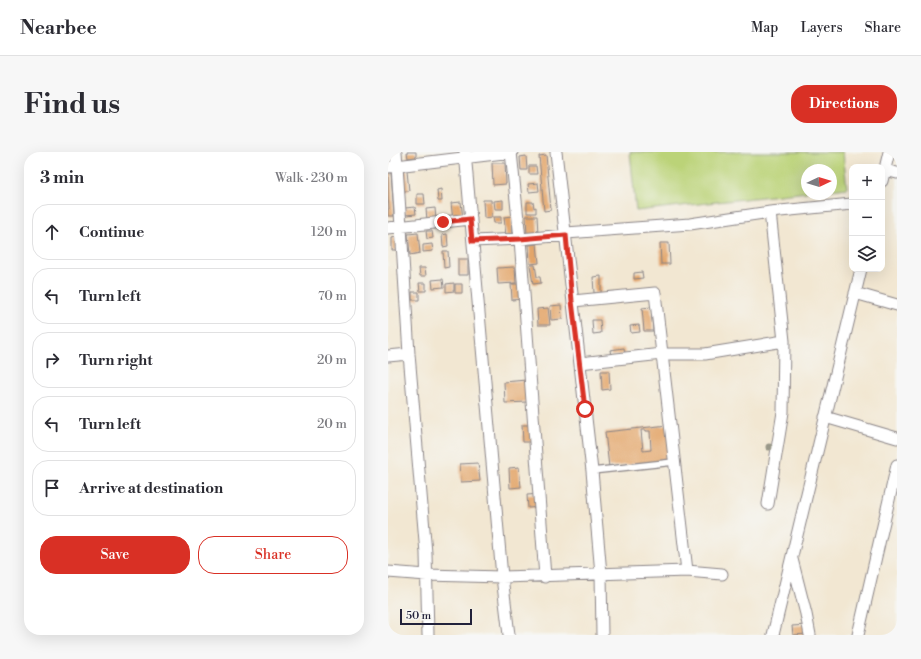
<!DOCTYPE html>
<html lang="en">
<head>
<meta charset="utf-8">
<style>
  body { margin:0; font-family:"Libre Bodoni",serif; background:#f7f7f7; color:#2b2b33 }
  .controls { position:absolute; right:12px; top:12px; display:grid; overflow:hidden; border-radius:8px; box-shadow:0 4px 16px #0002 }
  .controls button { width:36px; height:36px; display:grid; place-items:center; padding:0; border:0; border-bottom:1px solid #e1e1e2; background:#fff; color:#2b2b33; font:20px sans-serif }
  .compass { position:absolute; left:413px; top:12px; width:36px; height:36px; border-radius:50%; background:#fff; box-shadow:0 4px 16px #0002; rotate:86deg }
  .scale { position:absolute; left:12px; bottom:10px; width:72px; box-sizing:border-box; padding-left:4px; border:2px solid #22223b; border-top:0; font-size:11px; line-height:14px; white-space:nowrap; color:#22223b; -webkit-text-stroke:3px #f6f6f2; paint-order:stroke }
  .stop { position:absolute; width:12px; height:12px; margin:-9px; border:3px solid #d93025; border-radius:50%; background:#fff }
  .stop.end { background:#d93025; border-color:#fff; box-shadow:0 1px 4px #0008 }
  .list { margin:0; padding:0; list-style:none }
  h2 { display:flex; justify-content:space-between; align-items:center; height:52px; margin:0; padding:0 16px; font-size:17px }
  h2 small { font-size:13px; font-weight:400; color:#7c7c81 }
  .list li { display:grid; grid-template-columns:26px 1fr auto; gap:12px; align-items:center; box-sizing:border-box; height:56px; margin:0 8px 8px; padding:0 8px; border:1px solid #e1e1e2; border-radius:16px }
  .list b { display:block; font-size:15px; white-space:nowrap }
  .list em { font-size:13px; font-style:normal; color:#7c7c81 }
  .actions { display:flex; gap:8px; padding:12px 16px }
  .actions a { flex:1; padding:9px 0; border:1px solid #d93025; border-radius:16px; text-align:center; font-size:14px; color:#d93025 }
  .actions .main { background:#d93025; color:#fff }
  .icon { flex:none; width:22px; height:22px; fill:none; stroke:currentColor; stroke-width:2; stroke-linecap:round; stroke-linejoin:round }
  .map { position:relative; flex:none; width:509px; height:483px; overflow:hidden; border-radius:16px }
  header { display:flex; align-items:center; gap:24px; box-sizing:border-box; height:56px; padding:0 20px; background:#fff; border-bottom:1px solid #e1e1e2 }
  header strong { font-size:19px }
  nav { display:flex; gap:22px; margin-inline-start:auto; font-size:14px }
  .intro { display:flex; align-items:center; justify-content:space-between; box-sizing:border-box; height:96px; padding:0 24px }
  h1 { margin:0; font-size:28px }
  .button { padding:10px 18px; border-radius:16px; background:#d93025; color:#fff; font-size:14px; font-weight:700 }
  main { display:flex; gap:24px; padding:0 24px }
  aside { flex:1; background:#fff; border-radius:16px; box-shadow:0 4px 16px #0002 }
  .map>svg:first-child { display:block }
</style>
</head>
<body>
<header>
<strong>Nearbee</strong>
<nav><a>Map</a><a>Layers</a><a>Share</a></nav>
</header>
<div class="intro"><h1>Find us</h1><a class="button">Directions</a></div>
<main>
<aside>
<h2>3 min<small>Walk · 230 m</small></h2>
<ul class="list">
<li><svg class="icon" aria-label="ahead" viewBox="0 0 24 24"><path d="M12 20V5M6 11l6-6 6 6"/></svg><div><b>Continue</b></div><em>120 m</em></li>
<li><svg class="icon" aria-label="left" viewBox="0 0 24 24"><path d="M17 20v-9H6M10 6l-5 5 5 5"/></svg><div><b>Turn left</b></div><em>70 m</em></li>
<li><svg class="icon" aria-label="right" viewBox="0 0 24 24"><path d="M7 20v-9h11M14 6l5 5-5 5"/></svg><div><b>Turn right</b></div><em>20 m</em></li>
<li><svg class="icon" aria-label="left" viewBox="0 0 24 24"><path d="M17 20v-9H6M10 6l-5 5 5 5"/></svg><div><b>Turn left</b></div><em>20 m</em></li>
<li><svg class="icon" aria-label="arrive" viewBox="0 0 24 24"><path d="M6 21V4h12l-3 4 3 4H6"/></svg><div><b>Arrive at destination</b></div></li>
</ul>
<div class="actions"><a class="main">Save</a><a>Share</a></div>
</aside>
<div class="map">
<svg width="509" height="483" viewBox="0 0 509 483">
  <rect width="100%" height="100%" fill="#f6f6f2"/>
  <filter id="ink" filterUnits="userSpaceOnUse"><feTurbulence type="fractalNoise" baseFrequency=".025" numOctaves="2"/><feDisplacementMap in="SourceGraphic" scale="8" xChannelSelector="R" yChannelSelector="G"/><feConvolveMatrix kernelMatrix="1 2 1 2 8 2 1 2 1" color-interpolation-filters="sRGB"/></filter>
  <filter id="wash" filterUnits="userSpaceOnUse"><feTurbulence type="fractalNoise" baseFrequency=".012" numOctaves="4" result="noise"/><feDisplacementMap in="SourceGraphic" scale="16" xChannelSelector="R" yChannelSelector="G"/><feGaussianBlur stdDeviation="0.9" result="paint"/><feColorMatrix in="noise" values="0 0 0 0 0 0 0 0 0 0 0 0 0 0 0 0 0 1.4 0 .05"/><feComposite in="paint" operator="in"/></filter>
  <g filter="url(#wash)">
    <rect width="100%" height="100%" fill="#f2e7d2"/>
    <!-- green -->
    <path fill="#bbd378" stroke="#6e7a5a" d="M242,0H455L459,36L443,38V18H419V40L248,59Z"/>
    <g id="blocks">
      <!-- building -->
      <path fill="#e3a569" fill-rule="evenodd" d="M19,0H28V5L20,6Z
        M158,3L163,58L156,59L151,4Z
        M138,4L139,18H133L132,5Z
        M104,11H117L118,32L105,33Z
        M141,14H148L149,22H141Z
        M14,19H19L21,39H16Z
        M3,20L6,64H0V57H1L0,45V21Z
        M150,31L151,39L141,40L140,32Z
        M53,37L54,49H50L49,38Z
        M29,42H36L37,52H29Z
        M95,48H103L104,65L96,66Z
        M115,48V57H107L106,49Z
        M73,50L75,67L65,68L63,51Z
        M139,50H145L146,56L148,55V61H139Z
        M27,55L28,62L18,63L17,56Z
        M47,56L48,68H39L38,57Z
        M124,64L125,84H118L116,65Z
        M138,64H149L150,82L139,83Z
        M105,65H113V71H106Z
        M38,79H44L45,86L39,87Z
        M30,81L32,101L22,103L20,82Z
        M59,82L60,94L55,95L54,83Z
        M8,85L9,98H4V86Z
        M272,91H281L282,112H273Z
        M44,92L45,99L35,100V93Z
        M149,92L151,111L142,112L141,93Z
        M55,99H60L61,115L56,116Z
        M70,107H80V123H70Z
        M142,113H147L149,125H152L153,131L145,132Z
        M127,115L128,131L110,132L109,116Z
        M31,116H37L38,124H32Z
        M254,120L255,126L246,127V121Z
        M213,124V141H206L205,125Z
        M55,127L56,135L45,136L44,128Z
        M31,131H38V139H32Z
        M66,131V139L58,140V132Z
        M67,132H74V141H67Z
        M123,132H133L134,147L124,148Z
        M24,140H31V148H24Z
        M173,153L174,167L163,168L162,154Z
        M263,155L265,179H256L254,156Z
        M160,156L162,173H150L149,157Z
        M204,168H212L213,181L205,182Z
        M251,173L252,180L243,181L242,174Z
        M236,196L237,202L223,204L222,198Z
        M213,219H221L222,237L214,238Z
        M138,228L139,250L117,251L116,230Z
        M134,273H142L144,290H135Z
        M280,273L284,308L221,315L217,280ZM253,278H258V279H262L263,298L255,299Z
        M90,311L92,329L73,330L72,312Z
        M131,315L133,335L122,336L121,316Z
        M154,342L155,355L140,356L139,343Z
        M419,473L420,482L405,483L404,474Z"/>
    </g>
  </g>
  <g filter="url(#ink)">
    <use href="#blocks" fill-opacity="0" stroke="#8a8486" stroke-width="1"/>
    <g fill="none" stroke-linecap="round" stroke-linejoin="round">
      <!-- lane casing -->
      <g stroke="#8a8486" stroke-width="8">
        <path id="lane" d="M204,319L286,310"/>
      </g>
      <!-- street casing -->
      <g stroke="#8a8486" stroke-width="13">
        <path id="street" d="M8,0L9,14L13,75L21,202L38,401L40,483
          M77,0L114,425L121,483
          M123,0L132,87L157,425
          M168,0L204,319L213,422L214,483
          M0,15L124,0
          M497,18L509,21
          M494,29L501,0
          M0,76L83,67
          M178,81L302,72L382,60L464,52
          M85,89L132,87L178,83
          M467,141L509,153
          M185,149L267,141L299,419
          M0,204L21,202
          M192,211L274,202H317L396,189
          M437,265L509,286
          M380,352L395,260L396,189L382,60
          M404,407L418,462L422,483
          M0,420L39,423L114,425L299,419L334,422
          M385,483L473,117
          M470,483L509,313"/>
      </g>
      <!-- lane -->
      <use href="#lane" stroke="#fff" stroke-width="5.5"/>
      <!-- street -->
      <use href="#street" stroke="#fff" stroke-width="11"/>
    </g>
    <!-- trees -->
    <circle fill="#999889" cx="381" cy="295" r="3.5"/>
  </g>
  <g fill="none" stroke-linecap="round" stroke-linejoin="round" filter="url(#ink)">
    <!-- route -->
    <path stroke="#d93025" stroke-width="5" d="M55,70L82,67L84,89L132,87L178,83L184,149L197,257"/>
  </g>
</svg>
<div class="controls">
<button>+</button>
<button>−</button>
<button><svg class="icon" aria-label="layers" viewBox="0 0 24 24"><path d="M12 4l9 5-9 5-9-5zM3 14l9 5 9-5"/></svg></button>
</div>
<svg class="compass" viewBox="-18 -18 36 36"><path d="M0-13l5 13h-10z" fill="#e53935"/><path d="M0 13l5-13h-10z" fill="#7c7c81"/></svg>
<div class="scale">50 m</div>
<div class="stop" style="left:197px;top:257px"></div>
<div class="stop end" style="left:55px;top:70px"></div>
</div>
</main>
</body>
</html>
